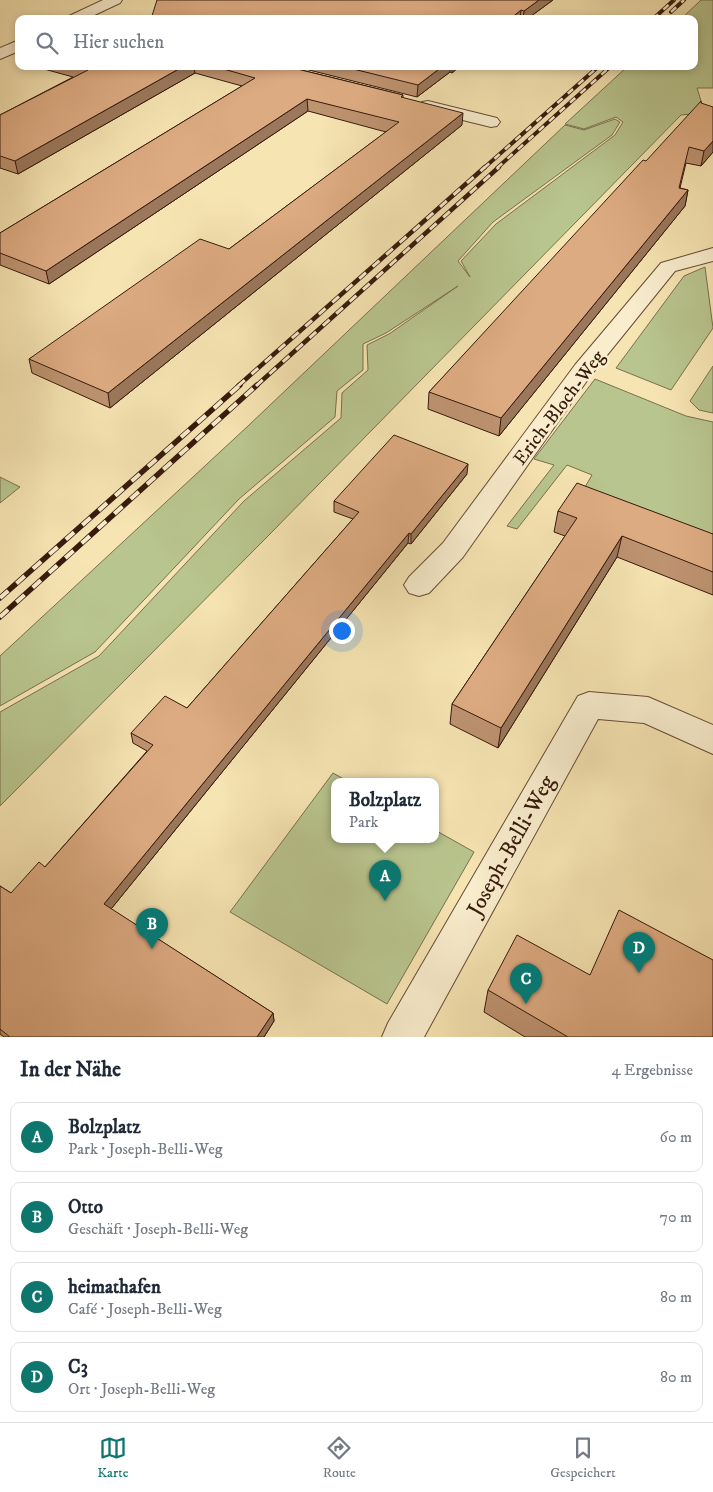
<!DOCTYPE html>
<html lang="de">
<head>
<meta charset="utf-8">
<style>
  body { margin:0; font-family:"IM FELL DW Pica",serif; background:#f2f2f3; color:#1f2937 }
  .you { position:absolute; left:341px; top:630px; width:18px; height:18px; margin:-12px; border:4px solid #fff; border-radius:50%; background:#1a73e8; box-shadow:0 0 0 8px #1a73e833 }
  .badge { display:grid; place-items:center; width:32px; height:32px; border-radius:50%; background:#0f766e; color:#fff; font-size:16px; font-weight:700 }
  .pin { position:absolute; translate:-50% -41px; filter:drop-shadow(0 1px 2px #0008) }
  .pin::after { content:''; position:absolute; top:26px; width:18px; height:15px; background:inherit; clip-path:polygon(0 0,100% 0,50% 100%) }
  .popup { position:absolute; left:331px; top:778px; width:108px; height:65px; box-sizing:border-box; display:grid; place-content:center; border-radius:10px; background:#fff; filter:drop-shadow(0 1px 4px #0005); font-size:16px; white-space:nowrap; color:#747a83 }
  .popup b { font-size:19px; color:#1f2937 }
  .popup::after { content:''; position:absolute; left:50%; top:100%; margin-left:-10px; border:10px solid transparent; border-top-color:#fff }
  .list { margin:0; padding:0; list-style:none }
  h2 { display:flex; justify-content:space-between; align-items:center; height:65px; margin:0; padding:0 20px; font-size:21px }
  h2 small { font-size:16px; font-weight:400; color:#747a83 }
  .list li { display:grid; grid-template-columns:32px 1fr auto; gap:15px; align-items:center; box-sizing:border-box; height:70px; margin:0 10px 10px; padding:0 10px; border:1px solid #e0e1e3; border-radius:10px }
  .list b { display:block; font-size:19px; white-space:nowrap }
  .list p { margin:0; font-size:16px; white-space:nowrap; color:#747a83 }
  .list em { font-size:16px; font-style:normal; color:#747a83 }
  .icon { flex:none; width:28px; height:28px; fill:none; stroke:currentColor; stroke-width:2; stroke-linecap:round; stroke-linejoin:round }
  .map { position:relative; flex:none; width:713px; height:1037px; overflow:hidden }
  .search { position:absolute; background:#fff; box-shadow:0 2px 8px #0003; left:15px; right:15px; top:15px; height:55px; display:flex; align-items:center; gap:12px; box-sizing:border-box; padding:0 18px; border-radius:10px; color:#747a83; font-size:19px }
  .sheet { height:385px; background:#fff }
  nav { display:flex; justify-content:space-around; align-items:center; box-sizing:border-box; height:70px; border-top:1px solid #e0e1e3; background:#fff; font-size:14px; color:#747a83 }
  nav a { display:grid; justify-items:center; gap:2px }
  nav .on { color:#0f766e }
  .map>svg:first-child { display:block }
</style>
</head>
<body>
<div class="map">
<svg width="713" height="1037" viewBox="0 0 713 1037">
  <rect width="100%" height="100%" fill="#f6e4b2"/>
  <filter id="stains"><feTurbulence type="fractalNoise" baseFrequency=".004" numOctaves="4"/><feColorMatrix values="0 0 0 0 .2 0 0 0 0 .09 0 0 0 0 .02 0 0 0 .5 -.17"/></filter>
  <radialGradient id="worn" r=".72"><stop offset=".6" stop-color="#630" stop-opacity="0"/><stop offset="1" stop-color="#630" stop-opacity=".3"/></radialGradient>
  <!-- green -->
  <path fill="#b9c58e" stroke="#78704d" d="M701,0H713V88H697L703,107L692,114L681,115L269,535L0,806V712L99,656L244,501L341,418L342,393L368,370L367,345L389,334L458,286L386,333L363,344V370L337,391L335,417L239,499L95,652L0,706V656L248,426L565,125L584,130L615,119L620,122L612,135L493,222L458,261L470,277L461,261L496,224L615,135L623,122L616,117L584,129L565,124L628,66H694V19H681Z
    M705,267L713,328L671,390L616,368L684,276Z
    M713,366V413L699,410L690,401Z
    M595,379L686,416L713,422V535L585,487L592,475L567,465L517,529L507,526L554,465L534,459Z
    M0,477L20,487L0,503Z
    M333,773L349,782H335V840H435V830L474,852L387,1004L230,912Z"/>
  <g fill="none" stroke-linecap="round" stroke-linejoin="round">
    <!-- street casing -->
    <g stroke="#664c36" stroke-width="2">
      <path id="street" d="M103,0H122L120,3L86,19H67L69,16Z
        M19,40V51L0,59V48Z
        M428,101L497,118L500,122L497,126L491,127L422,110L420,106L422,102Z
        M713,248V261L675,271L591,375L463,557L429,593L419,596L409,593L404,585L409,577L443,543L575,365L661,263Z
        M589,692L648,697L713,725V754L644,723L598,719L424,1037H382L388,1023L578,696Z"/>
    </g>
    <!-- street -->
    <use href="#street" fill="#f9edcd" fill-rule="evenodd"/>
    <!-- rail-far2 casing -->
    <g stroke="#361a0c" stroke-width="4">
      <path id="rail-far2" d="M671,12L684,0
        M653,19L674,0
        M484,168L599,66
        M497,168L611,66"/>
    </g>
    <!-- rail-far1 casing -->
    <g stroke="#361a0c" stroke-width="4.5">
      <path id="rail-far1" d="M238,386L485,167
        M256,386L499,167"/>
    </g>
    <!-- rail casing -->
    <g stroke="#361a0c" stroke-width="5.5">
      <path id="rail" d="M0,598L240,385
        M0,617L257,385"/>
    </g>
    <!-- rail-far2 -->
    <use href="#rail-far2" stroke="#f9edcd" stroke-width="2.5" stroke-dasharray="7" stroke-linecap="butt"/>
    <!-- rail-far1 -->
    <use href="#rail-far1" stroke="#f9edcd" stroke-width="3" stroke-dasharray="9" stroke-linecap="butt"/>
    <!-- rail -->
    <use href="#rail" stroke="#f9edcd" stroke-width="4" stroke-dasharray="11" stroke-linecap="butt"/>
  </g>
  <!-- wall -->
  <path fill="#be9370" stroke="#361a0c" d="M553,0L527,19H151Z
    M44,66H285L403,95V98L462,125L110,408L32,373L29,359L229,249L386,132L308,111L49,284L0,265V233L242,86L195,73L18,174L0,168V115L73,77L44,69Z
    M293,66H460L452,73L450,72L417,97Z
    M713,107V152L701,166L686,163L680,188L688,190L685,206L499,436L428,409L429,392L646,161Z
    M467,474L411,544L408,543L111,909L273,1013L274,1021L264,1037H4L0,1034V886L11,893L45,867L147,751L133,743L131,733L187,708L353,519L334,512V501Z
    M558,511L713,534V595L617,557L498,748L450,724L452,704L565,536L554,532Z
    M590,975L713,1037H525L484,1012L488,990Z"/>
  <!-- shaded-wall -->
  <path fill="#9b785b" stroke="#361a0c" d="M539,0H553L527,19H523L524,11Z
    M521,10L520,19H510Z
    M184,66H194L195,73L18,174L15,161Z
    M443,66H450V72L417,97L418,85Z
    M452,66H460L452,73Z
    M307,99L308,111L49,284L46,271Z
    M463,113L462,125L110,408L108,393Z
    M713,141V152L701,166L704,151Z
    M688,190L685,206L499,436L501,418Z
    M468,464L467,474L411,544V534Z
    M409,533L408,543L107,914L104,904Z
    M622,536L617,557L498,748L501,728Z
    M273,1013L274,1021L264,1037H257Z"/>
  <!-- building -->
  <path fill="#ddab82" stroke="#361a0c" d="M157,0H539L524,11L521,10L510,19H151Z
    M75,66H184L15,161L0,156V115L88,70Z
    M213,66H285L403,95L401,97L463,113L108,393L29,359L200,239L229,249L399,122L307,99L46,271L0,253V233L255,78Z
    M341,66H443L418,85Z
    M701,101V103L713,107V141L704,151L689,147L679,188L688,190L501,418L429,392L643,160L646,161Z
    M394,435L468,464L411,534L409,533L104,904L273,1013L257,1037H10L0,1029V886L11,893L39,862L45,867L153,745L131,733L165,696L187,708L359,512L334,501Z
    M577,483L713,534V572L622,536L501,728L452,704L577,518L558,511Z
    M619,910L713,960V1037H568L488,990L517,935L590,975Z"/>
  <g text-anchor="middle" stroke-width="5" stroke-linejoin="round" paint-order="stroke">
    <!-- street labels -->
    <g font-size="19" fill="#361a0c" stroke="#f9edcd">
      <text transform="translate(558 407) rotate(-53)" y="7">Erich-Bloch-Weg</text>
    </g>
    <!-- near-street labels -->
    <g font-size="22" fill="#361a0c" stroke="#f9edcd">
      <text transform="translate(510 845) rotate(-61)" y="8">Joseph-Belli-Weg</text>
    </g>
  </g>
  <rect width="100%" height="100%" filter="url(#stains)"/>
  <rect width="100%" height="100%" fill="url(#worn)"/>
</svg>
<div class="you"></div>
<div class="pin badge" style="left:385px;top:901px">A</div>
<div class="popup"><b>Bolzplatz</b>Park</div>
<div class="pin badge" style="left:152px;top:949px">B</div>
<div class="pin badge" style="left:526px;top:1004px">C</div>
<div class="pin badge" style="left:639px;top:973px">D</div>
<div class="search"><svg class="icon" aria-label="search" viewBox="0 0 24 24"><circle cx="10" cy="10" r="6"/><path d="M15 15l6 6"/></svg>Hier suchen</div>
</div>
<section class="sheet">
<h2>In der Nähe<small>4 Ergebnisse</small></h2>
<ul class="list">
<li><span class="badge">A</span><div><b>Bolzplatz</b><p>Park · Joseph-Belli-Weg</p></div><em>60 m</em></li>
<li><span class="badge">B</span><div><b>Otto</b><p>Geschäft · Joseph-Belli-Weg</p></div><em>70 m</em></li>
<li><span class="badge">C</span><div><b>heimathafen</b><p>Café · Joseph-Belli-Weg</p></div><em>80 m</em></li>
<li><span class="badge">D</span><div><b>C3</b><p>Ort · Joseph-Belli-Weg</p></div><em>80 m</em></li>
</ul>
</section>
<nav>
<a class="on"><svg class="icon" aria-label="map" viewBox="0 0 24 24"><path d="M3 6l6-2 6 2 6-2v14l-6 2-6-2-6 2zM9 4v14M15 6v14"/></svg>Karte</a>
<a><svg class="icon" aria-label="directions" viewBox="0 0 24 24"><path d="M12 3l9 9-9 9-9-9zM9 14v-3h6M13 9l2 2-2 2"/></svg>Route</a>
<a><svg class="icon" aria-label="saved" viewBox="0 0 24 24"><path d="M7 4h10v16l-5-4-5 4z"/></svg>Gespeichert</a>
</nav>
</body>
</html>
